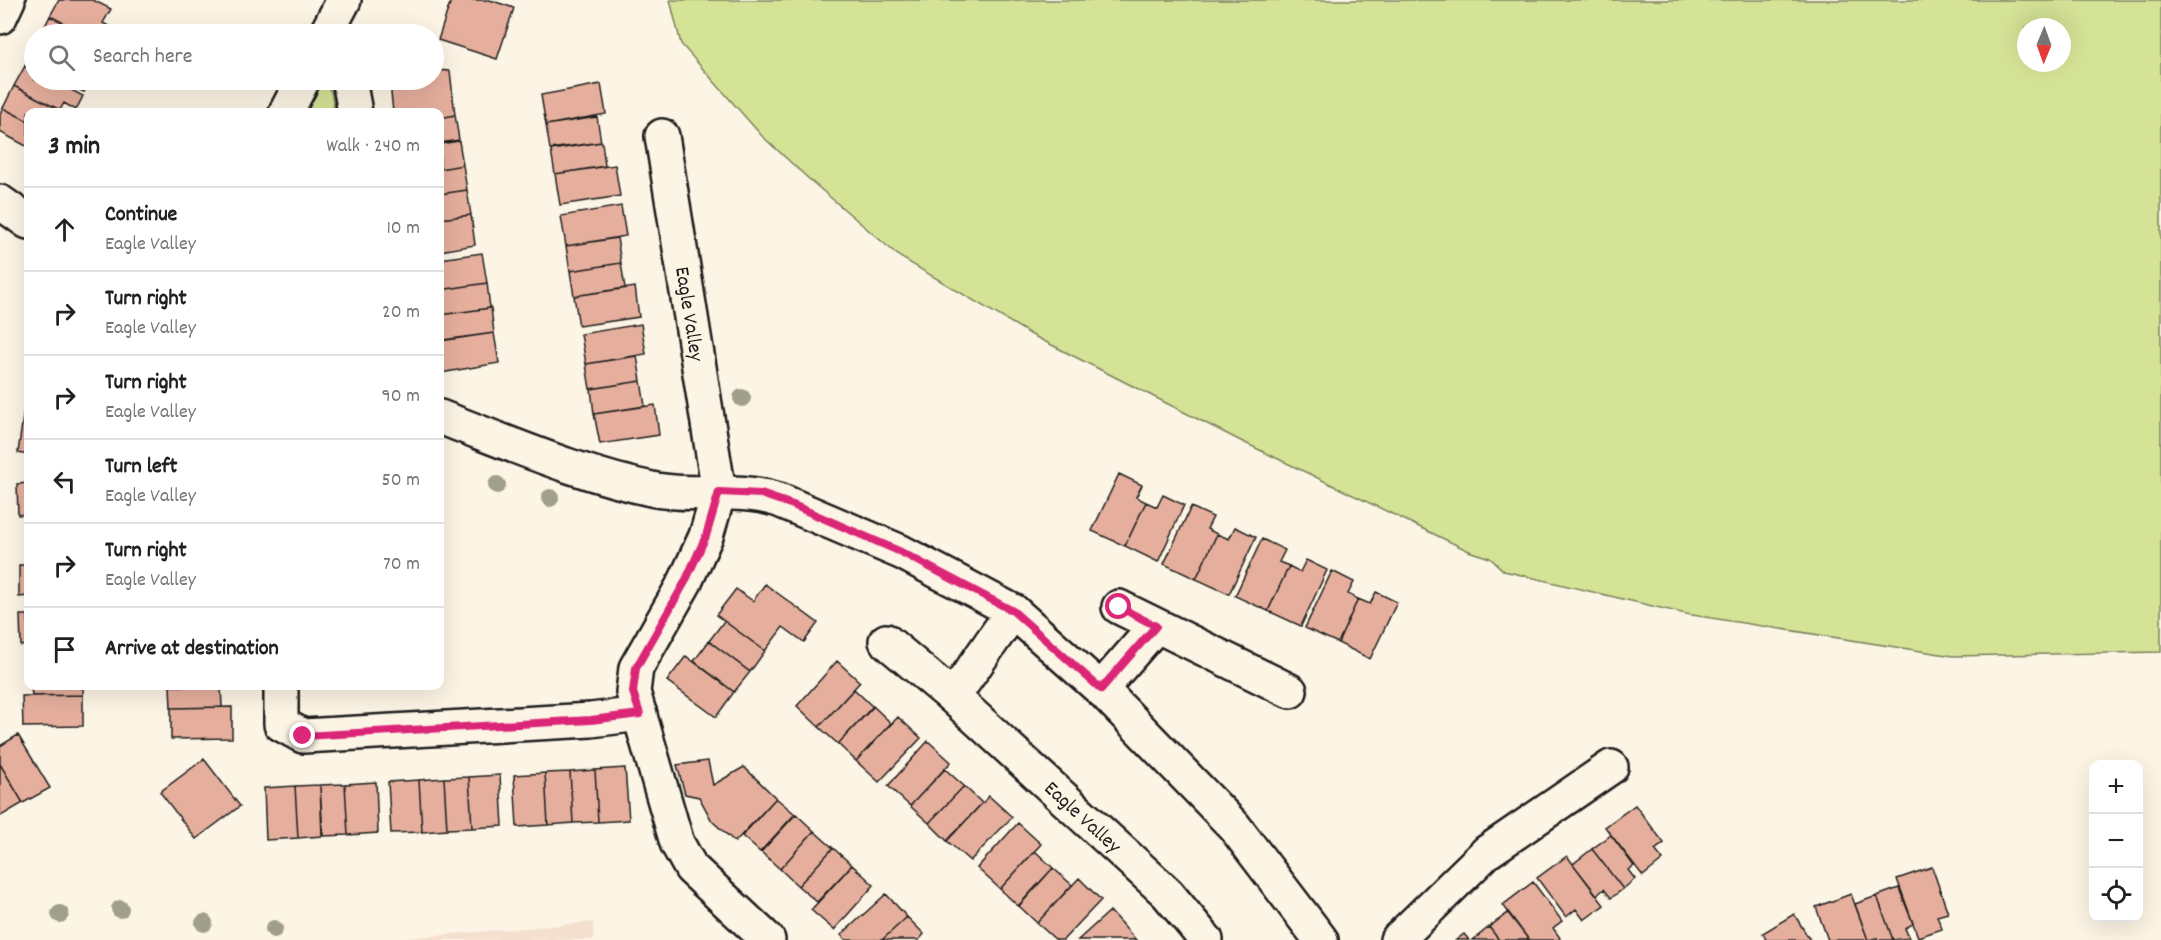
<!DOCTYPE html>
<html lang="en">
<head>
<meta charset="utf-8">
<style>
  body { margin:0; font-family:Dekko,sans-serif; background:#f6f6f6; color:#202124 }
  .controls { position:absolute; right:18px; bottom:18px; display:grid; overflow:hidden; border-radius:12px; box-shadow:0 6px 24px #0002 }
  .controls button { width:54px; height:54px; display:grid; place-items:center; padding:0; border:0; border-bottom:2px solid #e0e0e0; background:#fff; color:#202124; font:30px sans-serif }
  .compass { position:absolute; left:2017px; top:18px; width:54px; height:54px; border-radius:50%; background:#fff; box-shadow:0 6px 24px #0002; rotate:181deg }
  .stop { position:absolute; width:18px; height:18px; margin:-14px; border:4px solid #db2777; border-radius:50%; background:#fff }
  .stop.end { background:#db2777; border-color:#fff; box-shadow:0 2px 6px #0008 }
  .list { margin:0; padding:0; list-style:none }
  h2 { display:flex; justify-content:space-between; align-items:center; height:78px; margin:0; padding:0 24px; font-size:26px }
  h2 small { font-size:20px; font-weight:400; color:#757577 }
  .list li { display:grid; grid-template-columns:39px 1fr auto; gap:18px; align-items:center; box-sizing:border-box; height:84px; padding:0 24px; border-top:2px solid #e0e0e0 }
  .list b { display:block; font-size:22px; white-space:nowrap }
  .list p { margin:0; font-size:20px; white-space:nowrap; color:#757577 }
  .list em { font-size:20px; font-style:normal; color:#757577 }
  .icon { flex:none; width:33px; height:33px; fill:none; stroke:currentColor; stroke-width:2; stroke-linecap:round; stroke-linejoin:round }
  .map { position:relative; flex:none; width:2161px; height:940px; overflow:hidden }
  .search { position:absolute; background:#fff; box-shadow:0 6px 24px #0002; left:24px; top:24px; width:420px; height:66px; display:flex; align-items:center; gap:15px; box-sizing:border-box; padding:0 21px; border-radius:33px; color:#757577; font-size:22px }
  .panel { position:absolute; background:#fff; box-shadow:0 6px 24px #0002; left:24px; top:108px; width:420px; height:582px; border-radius:12px }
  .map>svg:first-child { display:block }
</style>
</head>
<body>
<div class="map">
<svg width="2161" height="940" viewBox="0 0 2161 940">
  <rect width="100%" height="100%" fill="#fcf5e5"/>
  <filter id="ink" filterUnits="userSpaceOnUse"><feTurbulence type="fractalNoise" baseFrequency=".0167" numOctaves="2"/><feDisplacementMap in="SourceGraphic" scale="12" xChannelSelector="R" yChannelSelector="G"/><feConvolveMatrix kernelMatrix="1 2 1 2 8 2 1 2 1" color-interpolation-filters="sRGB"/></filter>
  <g filter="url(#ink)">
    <!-- built -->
    <path fill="#f5e0cf" d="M593,922L594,940H383Z"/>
    <!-- green -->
    <path fill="#d5e397" stroke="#78805a" stroke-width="1.5" fill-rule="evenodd" d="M670,0H2161V652L1953,656L1686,614L1504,571L1490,558L1471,552L1239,440L1032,335L900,257L810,180L762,136L681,44ZM2026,27H2062V63H2026Z
      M323,84L331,91L335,112H299L315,85Z"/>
    <!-- building -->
    <path fill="#e6af9d" stroke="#1c1c1c" stroke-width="1.5" d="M59,0H93L111,9L103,23L116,30L114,34H86L50,16Z
      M451,0H490L514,8L497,59L438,40Z
      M50,16L86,34H41Z
      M34,48V71L25,66Z
      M25,66L34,71V80H52L83,96L76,110L64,103L60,110L14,86Z
      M434,70L450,71L455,115L440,118V112H393L391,93L393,80H434Z
      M52,80H91L84,92L71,86L69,88Z
      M601,84L606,114L546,125L541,95Z
      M14,86L60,110L64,112H28V121L3,108Z
      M3,108L28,121V147L0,132V114Z
      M455,115L459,140L440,143V118Z
      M597,117L601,142L550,149L546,125Z
      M459,141L463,165L440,169V144Z
      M602,142L605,166L555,174L551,150Z
      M463,165L467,190L440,194V169Z
      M615,165L620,196L560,205L555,174Z
      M467,190L471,215L440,219V194Z
      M621,206L626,236L566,246L561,216Z
      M471,215L475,245L440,251V219Z
      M617,238L621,263L570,271L566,246Z
      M482,253L487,283L440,290V259Z
      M621,263L625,288L574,296L570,271Z
      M487,283L490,308L440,315V290Z
      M635,287L639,317L579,326L574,296Z
      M491,308L494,333L443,340L440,315Z
      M641,324L646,354L586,364L581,334Z
      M494,333L499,363L440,373V341Z
      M637,356L641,381L590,389L586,364Z
      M641,381L645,406L594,414L591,389Z
      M27,388L28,389V425L22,424Z
      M655,405L659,435L600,444L594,414Z
      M22,424L28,425V455L18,453Z
      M1119,474L1142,485L1136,497L1146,502L1125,546L1092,531Z
      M28,483V514L18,515L17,484Z
      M1163,495L1184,505L1158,562L1125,546L1146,502L1157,507Z
      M1191,507L1213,517L1207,529L1217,534L1196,579L1164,564Z
      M1235,527L1256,537L1229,594L1196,579L1217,534L1229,539Z
      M1262,539L1285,550L1279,562L1289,566L1268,611L1235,596Z
      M1306,560L1327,570L1301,626L1268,611L1289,566L1300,572Z
      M19,565H28V596L19,597Z
      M1332,571L1354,582L1348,594L1358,599L1338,643L1305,628Z
      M765,584L818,623L804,642L783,627L765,651L716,615L736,589L753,601Z
      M1376,592L1397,602L1370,659L1338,643L1358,599L1370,604Z
      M20,615H28V645L21,646Z
      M724,621L765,651L750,672L709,641Z
      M709,641L750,672L734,692L694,661Z
      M686,656L734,692L716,717L667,681Z
      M837,661L860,682L819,727L797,706Z
      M31,686H83V695L32,696Z
      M170,686H221L222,707L171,708Z
      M854,689L873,707L838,744L819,727Z
      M83,695V726L23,727L22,696Z
      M873,706L891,723L856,761L838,744Z
      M232,707V738L171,739V708Z
      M898,717L921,738L879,782L856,761Z
      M18,735L50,788L23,803L0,764V746Z
      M928,741L951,762L910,806L888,786Z
      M204,759L240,806L196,839L160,792Z
      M708,761L713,785L744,767L776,798L735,842L712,821L699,797L685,794L677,765Z
      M0,764L23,803L1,816L0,814Z
      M625,768L629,820L598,822L595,770Z
      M945,769L964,786L929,823L910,806Z
      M595,770L598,822L573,823L570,772Z
      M570,772L573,823L548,825L545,773Z
      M545,773L548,825L517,827L514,775Z
      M500,775L503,826L472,828L469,777Z
      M469,777L472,828L447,829L444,778Z
      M444,778L447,830L422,832L419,780Z
      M419,780L422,832L391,833L388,782Z
      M376,782L378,833L348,835L345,784Z
      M345,784L348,835L323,836L320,785Z
      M320,785L322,836L298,838L295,786Z
      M295,786L298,838L266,840L264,788Z
      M964,786L982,803L947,841L929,823Z
      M989,796L1012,817L970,861L947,841Z
      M776,798L795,814L760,852L742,836Z
      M1635,805L1664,843L1655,850L1663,860L1643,876L1605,827Z
      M796,814L814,831L780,869L761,852Z
      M1018,823L1041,844L1000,889L977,868Z
      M814,831L833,848L798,886L780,869Z
      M1611,835L1634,866L1628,870L1635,879L1623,889L1592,849Z
      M833,848L852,865L817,902L798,886Z
      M1592,849L1623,889L1611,898L1604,889L1597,895L1573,864Z
      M1035,851L1053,868L1018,906L1000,889Z
      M1567,856L1604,905L1584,920L1576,909L1566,917L1537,878Z
      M852,865L874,885L834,930L811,910Z
      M1932,867L1948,913L1937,916L1942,929L1918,937L1897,879Z
      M1053,868L1072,885L1037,923L1019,906Z
      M1079,878L1101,900L1063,940H1056L1037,923Z
      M1533,882L1562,921L1553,928L1560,938L1558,940H1529L1503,905Z
      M1899,888L1913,924L1905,928L1909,938L1893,940L1877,896Z
      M886,894L907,917L882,940H846L841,935Z
      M1851,894L1868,940H1828L1816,907Z
      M1877,896L1893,940H1877V938L1868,940L1855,904Z
      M1110,911L1136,940H1078Z
      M1508,913L1529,940H1499L1489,927Z
      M1794,914L1810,940H1766L1763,933Z
      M907,917L924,934L919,940H882Z
      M1489,927L1499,940H1473Z
      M1464,934L1469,940H1456Z"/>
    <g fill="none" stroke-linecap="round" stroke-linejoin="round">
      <!-- minor casing -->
      <g stroke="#1c1c1c" stroke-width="38">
        <g id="minor">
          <path d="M0,17L8,0"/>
          <path d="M326,34L344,0"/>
          <path d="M349,80L355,112"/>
          <path d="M286,112L303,80"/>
          <path id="s1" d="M662,136L719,492L706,536L685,582L636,668L633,692L677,843L691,868L768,940"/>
          <path d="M0,202L28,222"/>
          <path d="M440,417C511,444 581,475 656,490C697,497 738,487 779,500L901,552L1013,611L1105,693L1234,826L1321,940"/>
          <path d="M1119,607L1290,691"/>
          <path id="s2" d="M886,641L953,697L1167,893L1206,940"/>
          <path d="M281,686V724L303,736L591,720L640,714"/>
          <path d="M1101,689L1156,626"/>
          <path d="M953,697L1013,611"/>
          <path d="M1397,940L1487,852L1611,767"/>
        </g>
      </g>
      <!-- minor -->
      <use href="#minor" stroke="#fcf5e5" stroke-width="33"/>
    </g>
    <!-- trees -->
    <g fill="#a09f8b">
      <circle cx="742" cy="398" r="9"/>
      <circle cx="497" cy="485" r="9"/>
      <circle cx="550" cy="498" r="9"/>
      <circle cx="120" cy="909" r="9"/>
      <circle cx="60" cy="914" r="9"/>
      <circle cx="204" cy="923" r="9"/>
      <circle cx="274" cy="929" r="9"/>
    </g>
  </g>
  <g fill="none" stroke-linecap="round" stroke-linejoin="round" filter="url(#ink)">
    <!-- route -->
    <path stroke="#db2777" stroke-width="8" d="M303,736L591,720L640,714L633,692L636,668L685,582L706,536L719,492L761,494L793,505L901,552L1013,611L1101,689L1156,626L1119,607"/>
  </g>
  <g text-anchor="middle" stroke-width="5" stroke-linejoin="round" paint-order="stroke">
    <!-- street labels -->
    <g font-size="21" fill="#1c1c1c" stroke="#fcf5e5">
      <text dy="7" stroke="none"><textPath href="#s1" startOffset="180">Eagle Valley</textPath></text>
      <text dy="7" stroke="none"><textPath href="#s2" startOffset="264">Eagle Valley</textPath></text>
    </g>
  </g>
</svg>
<div class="controls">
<button>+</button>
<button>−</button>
<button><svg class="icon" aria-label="locate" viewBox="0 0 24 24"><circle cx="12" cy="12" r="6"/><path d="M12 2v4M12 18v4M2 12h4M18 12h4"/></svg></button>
</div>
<svg class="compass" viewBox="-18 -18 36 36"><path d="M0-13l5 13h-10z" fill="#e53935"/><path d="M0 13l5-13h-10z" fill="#757577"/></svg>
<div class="stop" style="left:1119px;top:607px"></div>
<div class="stop end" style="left:303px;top:736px"></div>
<div class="search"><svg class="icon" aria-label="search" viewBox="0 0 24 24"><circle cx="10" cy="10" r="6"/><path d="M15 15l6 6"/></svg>Search here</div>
<section class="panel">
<h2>3 min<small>Walk · 240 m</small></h2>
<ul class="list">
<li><svg class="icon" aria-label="ahead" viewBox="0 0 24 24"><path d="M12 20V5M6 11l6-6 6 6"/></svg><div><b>Continue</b><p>Eagle Valley</p></div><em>10 m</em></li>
<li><svg class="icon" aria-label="right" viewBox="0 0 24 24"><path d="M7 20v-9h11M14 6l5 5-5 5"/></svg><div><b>Turn right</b><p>Eagle Valley</p></div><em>20 m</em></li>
<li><svg class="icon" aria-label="right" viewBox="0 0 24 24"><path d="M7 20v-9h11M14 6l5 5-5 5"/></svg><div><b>Turn right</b><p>Eagle Valley</p></div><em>90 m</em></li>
<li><svg class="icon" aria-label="left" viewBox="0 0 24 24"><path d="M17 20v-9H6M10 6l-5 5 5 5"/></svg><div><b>Turn left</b><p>Eagle Valley</p></div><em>50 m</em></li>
<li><svg class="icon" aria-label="right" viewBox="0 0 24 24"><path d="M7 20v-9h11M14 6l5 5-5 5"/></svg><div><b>Turn right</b><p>Eagle Valley</p></div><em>70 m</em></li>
<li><svg class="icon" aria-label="arrive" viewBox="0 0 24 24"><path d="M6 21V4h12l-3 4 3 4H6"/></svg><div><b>Arrive at destination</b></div></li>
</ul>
</section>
</div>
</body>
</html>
